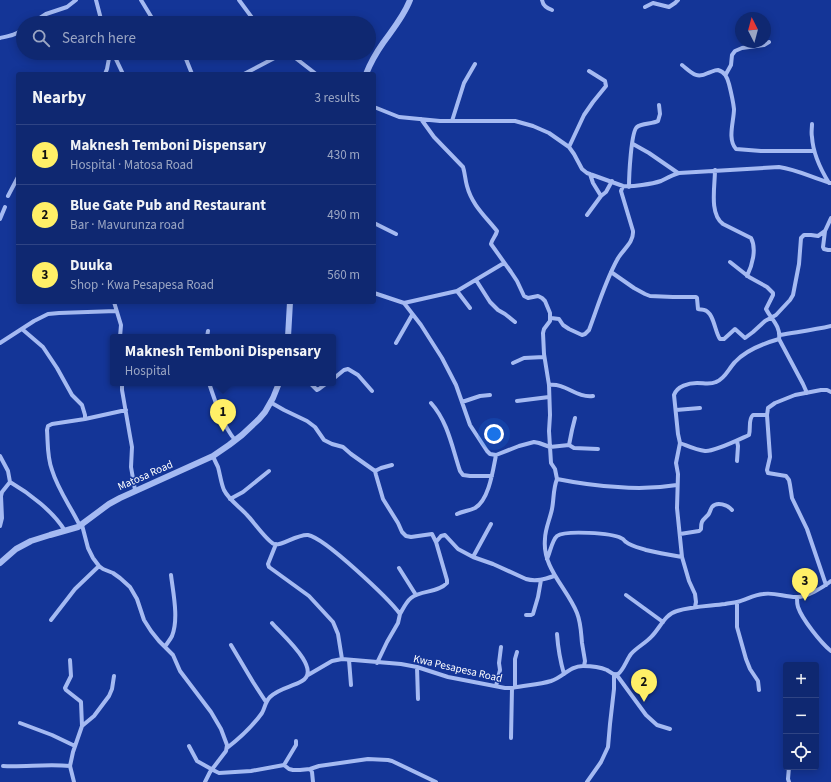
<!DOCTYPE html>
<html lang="en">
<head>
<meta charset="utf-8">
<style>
  body { margin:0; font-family:"Source Sans 3",sans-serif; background:#1d3479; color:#f1f3f6 }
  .controls { position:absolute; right:12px; bottom:12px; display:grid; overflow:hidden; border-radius:4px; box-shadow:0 2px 10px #0003 }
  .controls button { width:36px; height:36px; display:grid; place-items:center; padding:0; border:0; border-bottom:1px solid #2f4484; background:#0f2871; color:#f1f3f6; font:20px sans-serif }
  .compass { position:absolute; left:735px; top:12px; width:36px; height:36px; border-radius:50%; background:#0f2871; box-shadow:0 2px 10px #0003; rotate:354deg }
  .you { position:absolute; left:494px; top:434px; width:14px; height:14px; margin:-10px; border:3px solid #fff; border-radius:50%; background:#1a73e8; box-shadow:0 0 0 6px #1a73e833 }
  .badge { display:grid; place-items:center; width:26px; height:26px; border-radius:50%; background:#ffef67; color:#111; font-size:13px; font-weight:700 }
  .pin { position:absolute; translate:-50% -33px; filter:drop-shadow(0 1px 2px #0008) }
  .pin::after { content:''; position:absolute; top:21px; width:14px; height:12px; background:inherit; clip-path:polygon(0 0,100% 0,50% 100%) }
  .popup { position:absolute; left:110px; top:334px; width:226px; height:52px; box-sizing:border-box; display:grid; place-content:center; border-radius:4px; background:#0f2871; filter:drop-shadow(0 1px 3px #0005); font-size:13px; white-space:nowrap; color:#9ba6c3 }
  .popup b { font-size:15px; color:#f1f3f6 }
  .popup::after { content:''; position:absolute; left:50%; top:100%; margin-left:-8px; border:8px solid transparent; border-top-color:#0f2871 }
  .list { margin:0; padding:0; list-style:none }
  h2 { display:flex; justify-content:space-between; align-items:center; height:52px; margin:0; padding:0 16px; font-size:17px }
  h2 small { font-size:13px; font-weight:400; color:#9ba6c3 }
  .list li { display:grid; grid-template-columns:26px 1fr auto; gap:12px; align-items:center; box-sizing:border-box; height:60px; padding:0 16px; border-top:1px solid #2f4484 }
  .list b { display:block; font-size:15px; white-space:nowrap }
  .list p { margin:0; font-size:13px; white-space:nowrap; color:#9ba6c3 }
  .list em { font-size:13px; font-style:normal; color:#9ba6c3 }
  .icon { flex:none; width:22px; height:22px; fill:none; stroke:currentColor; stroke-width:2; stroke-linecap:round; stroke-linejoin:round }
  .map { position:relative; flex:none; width:831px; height:782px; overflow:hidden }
  .search { position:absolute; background:#0f2871; box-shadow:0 2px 10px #0003; left:16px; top:16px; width:360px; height:44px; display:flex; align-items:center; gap:10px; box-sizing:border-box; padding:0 14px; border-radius:22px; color:#9ba6c3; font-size:15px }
  .panel { position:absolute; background:#0f2871; box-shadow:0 2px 10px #0003; left:16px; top:72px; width:360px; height:232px; border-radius:4px }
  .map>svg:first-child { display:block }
</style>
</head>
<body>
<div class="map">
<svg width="831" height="782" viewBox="0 0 831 782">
  <rect width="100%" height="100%" fill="#143597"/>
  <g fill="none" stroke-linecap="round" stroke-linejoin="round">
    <!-- minor -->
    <path stroke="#a5baf2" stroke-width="4" d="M96,0L102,23
      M141,0L155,23
      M239,0L256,23
      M542,0C543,6 547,8 552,10
      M645,7L653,3L669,7L675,3L678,0
      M32,23L46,14L67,7L76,0
      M0,38C9,36 16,35 23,29
      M113,53L123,74
      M181,53L186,59L192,74
      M289,53L316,74
      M682,65C692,73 696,79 708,73C712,72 714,70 718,70C725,72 727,77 729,84C731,92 733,100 734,109C734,121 727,139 736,149L761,151H814
      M105,74L107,69L110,53
      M244,74L284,53
      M726,74L731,65L732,55L735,51L742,48L764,45L769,42
      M374,107L399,117L440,121H515L533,126L549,133L569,147L574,154L582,169L587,173L623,186C632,187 652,184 661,181C667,178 672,175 679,173L779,167C799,170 812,178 831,183
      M421,119L434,137L463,167C465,173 465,179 467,186C472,205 485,216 497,231C496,236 492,239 491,244L511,272L517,281L524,296L528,298L538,296L542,298L545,301L550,313V321L544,329L543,333L544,354L549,385L550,415L549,431L550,447L569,445L574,448L598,449
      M452,121L464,83L475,64
      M812,124C812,129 811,133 812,137C813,154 821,170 829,183
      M633,144L649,153L678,173
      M569,147L584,115L593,102L606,86L605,81L589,71
      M715,170C715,186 709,214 723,224L751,238C757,249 752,266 747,276
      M629,187C629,177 631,131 637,127C641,123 653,124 658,121L660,114L659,105
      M8,196L18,177
      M601,196L606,192L612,181
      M587,215L601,196L593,183L590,174
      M831,218L825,231L823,247L824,249L828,250H831
      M0,219L5,207
      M374,223L396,234
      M730,262L749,277L767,287L773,293V295L766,309C771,319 781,326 779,339L803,384L807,393
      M611,272L634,288L645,294L650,296L673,297H696L697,298L698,309C700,310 702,309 704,310C714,312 715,333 720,339H724L735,329L745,338L753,332L765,321L776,315L790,300L793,295L799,264L801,238L804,235H811L818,236L825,231
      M476,280L490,302L498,310L505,314L515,322
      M457,291L470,308
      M374,293L404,303L457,291L504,263
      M114,302L121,325L120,337
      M404,303L421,325L442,358L456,385L470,425L487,451L490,454L496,455L519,446L534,442L539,443L550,447L551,463L555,469L557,479
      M551,318L559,319L563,325L569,329L582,335L585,334L589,330C598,306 605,282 617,260C622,250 634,243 633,231L621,191L623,186
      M22,329L43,347L57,368L72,395L82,405L85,415V419
      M780,335C797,332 814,330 831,326
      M207,337L208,331
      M0,343L34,321L48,314L59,313L116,311
      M396,343L412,315
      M513,363L524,358L544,357
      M333,379L344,370L348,369L358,375L372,391
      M122,383V390L130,436L132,447L131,467L135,490
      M209,383C215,401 223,426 235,440
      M310,383L317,390L319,389L327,383
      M549,385C566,383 576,398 593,396
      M517,401L549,397
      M270,402L284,410L307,421L315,427L324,440L332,444L343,447L351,454L375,471L376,475L383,499L398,523L402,532L406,536L411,537L432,534L436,542L447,580V583C438,593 421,590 411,598C406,602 403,609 400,614
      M462,402L480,396L490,395
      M431,403C448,422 452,447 460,471L463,475L470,476H492
      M676,410L700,408
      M680,443C688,446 696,450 705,451C714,452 740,439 749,435C751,428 748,419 753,415H767
      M569,445L572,430L575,418
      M0,456L8,471L10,482L2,492L1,496L2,518L0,526
      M213,456C214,459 216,463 218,467C220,474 221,483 224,490C229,500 240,507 247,515C254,522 266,540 274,544C280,547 297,534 308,535C325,538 389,599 400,614L398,623L387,642L377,663
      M737,461L738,446L737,441
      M375,471L381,468L392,465
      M10,482C29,493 54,512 65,531
      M230,499L243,492L269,471
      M457,514C463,511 469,511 475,508C489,500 493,470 496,455
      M82,525L88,548L93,558L99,566L103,569L113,573L120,578L130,587L137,599L144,620L151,631L159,641L173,655L180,671L211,712L221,729L227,745L226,751L210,772L205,782
      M80,526C71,507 58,490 52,470C47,457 48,443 47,430L48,426L52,424L85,419L126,410
      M680,534L699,531L701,529C701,521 702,521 708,515C710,513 710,510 712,507C717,501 728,505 732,510
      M436,542L441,536L445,535L458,549L473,557L493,564L526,579C536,582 545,579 554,576
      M276,544L268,564L269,567L309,596L333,622L338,634L342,659
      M473,557L491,524
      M547,559C550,553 552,540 557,536C565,530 612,533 621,538C625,540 623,540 626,542C631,546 640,548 646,550C658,553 670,555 682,557
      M399,568L416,595
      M826,585L807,529L792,498L790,485L789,480L786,476L768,473L767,470L770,457L767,415L768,408L775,403L795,395L821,390H827L831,392
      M626,595L663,622
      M797,598C797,601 797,604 798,607C802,619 821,643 831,651
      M737,602V627L746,659L750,669L758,681L759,690
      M695,607L696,602L695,594L689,581L682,557L677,508L678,474L676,463L680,443L678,434L674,395C677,386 689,383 697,383C704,383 710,385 716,382C725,379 729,368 735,362C745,351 765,343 779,339
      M526,615H531L533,614L538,597L541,580
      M51,620L75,589L99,566
      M557,634C558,648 560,660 564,674
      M231,645L253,682L266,702
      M165,647C167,643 170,640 172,636C179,619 173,592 171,575
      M70,660L71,676L65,688L66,690L80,701L81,702L82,726L73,752L70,766L74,782
      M349,660L351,685
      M584,666L585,661C584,655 583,649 582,643C581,633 581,623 577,613C567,588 542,568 545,539C545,529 550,519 552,509C554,499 553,489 557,479C577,483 598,486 618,487C638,489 658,488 677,485
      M417,667L418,699
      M616,674L646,715L657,725L670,729
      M308,675L332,661L342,659L401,664L417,667L448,677L505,688H512C525,685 538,685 551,681C563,677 570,666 583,666C590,666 600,667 607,670C610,672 614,676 618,674C623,671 627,659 631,654C637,647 646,643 652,636C660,628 665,614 677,611C692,606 709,606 725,604C729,603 733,603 737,602C746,600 753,595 763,594C775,592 784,597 796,597C805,598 824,587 831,581
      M496,686L500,670L499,663L501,647
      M515,687V659L517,652
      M20,723L52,735L75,746
      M82,726L94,716L109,696L112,689L114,676
      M511,738L512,688
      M189,746L197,761L213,770L219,773L251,771L284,765L289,769L293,770H300L310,769L319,766L368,759L388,760L392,761L436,782
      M227,748C240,738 252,727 262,713C265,708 265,702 270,697C279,688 292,687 302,681C323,669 280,633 272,623
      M284,765L296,745V741
      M3,766C25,767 47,764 70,766
      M789,767L788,779L789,782
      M310,769L312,772L313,782
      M587,782L601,762L608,747L610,724L614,689V674"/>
    <!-- tertiary -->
    <path stroke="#a5baf2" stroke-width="6" d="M366,74C370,64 376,53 383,43C393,29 404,16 410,0
      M288,337L290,302
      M0,563L16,549L31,541L50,535L78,527L109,504L120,498L213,456L229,445L242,435L259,419L265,412L273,398L279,383"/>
  </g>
  <g text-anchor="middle" stroke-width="3" stroke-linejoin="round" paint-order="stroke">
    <!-- street labels -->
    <g font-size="11" fill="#fff" stroke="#143597">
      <text transform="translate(145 475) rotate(-24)" y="4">Matosa Road</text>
      <text transform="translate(458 668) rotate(13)" y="4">Kwa Pesapesa Road</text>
    </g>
  </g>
</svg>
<div class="controls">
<button>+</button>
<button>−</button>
<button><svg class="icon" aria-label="locate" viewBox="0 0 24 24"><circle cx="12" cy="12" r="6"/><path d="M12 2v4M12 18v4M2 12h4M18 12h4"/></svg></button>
</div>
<svg class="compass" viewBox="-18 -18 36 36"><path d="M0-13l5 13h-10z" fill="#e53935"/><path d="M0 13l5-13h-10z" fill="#9ba6c3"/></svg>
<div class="you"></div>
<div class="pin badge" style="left:223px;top:432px">1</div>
<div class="popup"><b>Maknesh Temboni Dispensary</b>Hospital</div>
<div class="pin badge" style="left:644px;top:702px">2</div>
<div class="pin badge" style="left:805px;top:601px">3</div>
<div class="search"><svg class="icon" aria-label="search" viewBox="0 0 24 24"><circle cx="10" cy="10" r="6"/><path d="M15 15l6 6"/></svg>Search here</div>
<section class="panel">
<h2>Nearby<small>3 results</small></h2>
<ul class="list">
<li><span class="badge">1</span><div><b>Maknesh Temboni Dispensary</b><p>Hospital · Matosa Road</p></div><em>430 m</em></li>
<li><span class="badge">2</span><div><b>Blue Gate Pub and Restaurant</b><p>Bar · Mavurunza road</p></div><em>490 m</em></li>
<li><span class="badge">3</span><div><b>Duuka</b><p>Shop · Kwa Pesapesa Road</p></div><em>560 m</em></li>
</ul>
</section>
</div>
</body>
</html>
